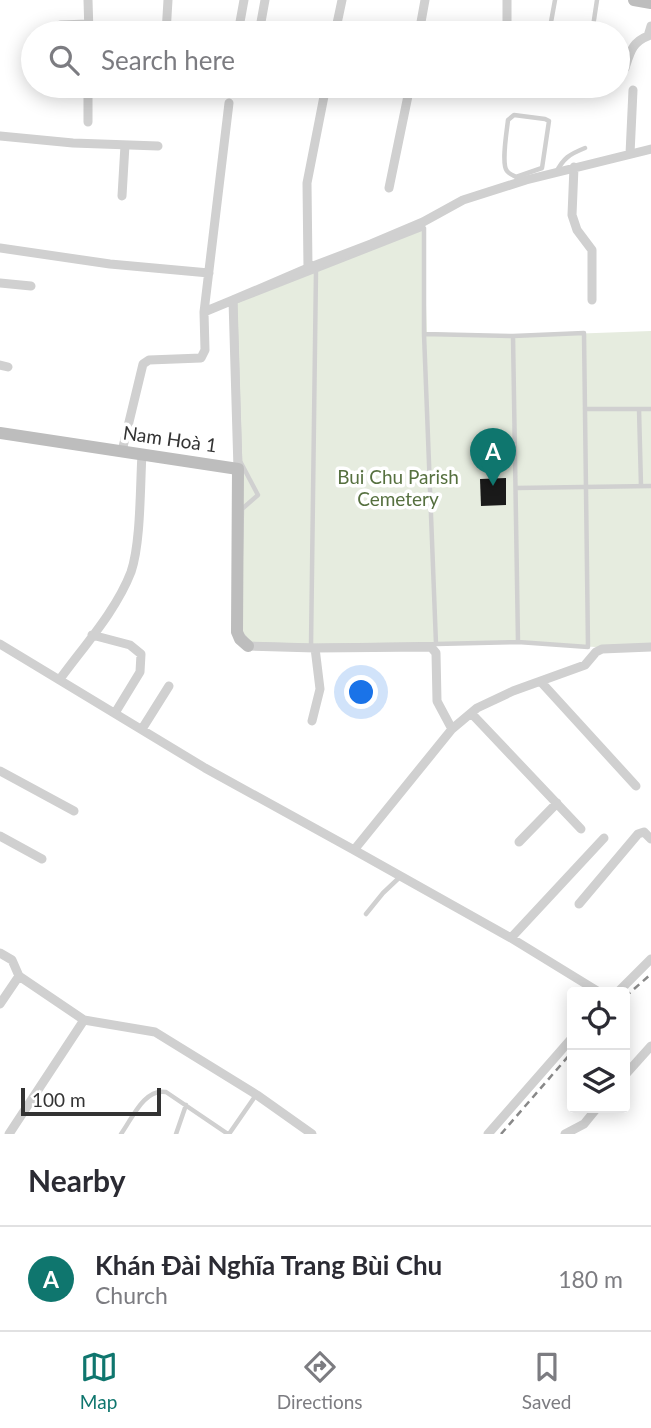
<!DOCTYPE html>
<html lang="en">
<head>
<meta charset="utf-8">
<style>
  body { margin:0; font-family:Lato,sans-serif; background:#f7f7f7; color:#2b2b33 }
  .controls { position:absolute; right:21px; bottom:21px; display:grid; overflow:hidden; border-radius:7px; box-shadow:0 4px 18px #0003 }
  .controls button { width:63px; height:63px; display:grid; place-items:center; padding:0; border:0; border-bottom:2px solid #e1e1e2; background:#fff; color:#2b2b33; font:35px sans-serif }
  .scale { position:absolute; left:21px; bottom:18px; width:140px; box-sizing:border-box; padding-left:7px; border:4px solid #333; border-top:0; font-size:19px; line-height:24px; white-space:nowrap; color:#333; -webkit-text-stroke:5px #fff; paint-order:stroke }
  .you { position:absolute; left:362px; top:693px; width:24px; height:24px; margin:-18px; border:5px solid #fff; border-radius:50%; background:#1a73e8; box-shadow:0 0 0 10px #1a73e833 }
  .badge { display:grid; place-items:center; width:46px; height:46px; border-radius:50%; background:#0f766e; color:#fff; font-size:23px; font-weight:700 }
  .pin { position:absolute; translate:-50% -58px; filter:drop-shadow(0 2px 4px #0008) }
  .pin::after { content:''; position:absolute; top:37px; width:24px; height:21px; background:inherit; clip-path:polygon(0 0,100% 0,50% 100%) }
  .list { margin:0; padding:0; list-style:none }
  h2 { display:flex; justify-content:space-between; align-items:center; height:91px; margin:0; padding:0 28px; font-size:30px }
  h2 small { font-size:23px; font-weight:400; color:#7c7c81 }
  .list li { display:grid; grid-template-columns:46px 1fr auto; gap:21px; align-items:center; box-sizing:border-box; height:105px; padding:0 28px; border-top:2px solid #e1e1e2 }
  .list b { display:block; font-size:26px; white-space:nowrap }
  .list p { margin:0; font-size:23px; white-space:nowrap; color:#7c7c81 }
  .list em { font-size:23px; font-style:normal; color:#7c7c81 }
  .icon { flex:none; width:38px; height:38px; fill:none; stroke:currentColor; stroke-width:2; stroke-linecap:round; stroke-linejoin:round }
  .map { position:relative; flex:none; width:651px; height:1134px; overflow:hidden }
  .search { position:absolute; background:#fff; box-shadow:0 4px 18px #0003; left:21px; right:21px; top:21px; height:77px; display:flex; align-items:center; gap:18px; box-sizing:border-box; padding:0 24px; border-radius:38px; color:#7c7c81; font-size:26px }
  .sheet { height:196px; background:#fff }
  nav { display:flex; justify-content:space-around; align-items:center; box-sizing:border-box; height:98px; border-top:2px solid #e1e1e2; background:#fff; font-size:19px; color:#7c7c81 }
  nav a { display:grid; justify-items:center; gap:4px }
  nav .on { color:#0f766e }
  .map>svg:first-child { display:block }
</style>
</head>
<body>
<div class="map">
<svg width="651" height="1134" viewBox="0 0 651 1134">
  <rect width="100%" height="100%" fill="#fff"/>
  <!-- green -->
  <path fill="#e6ecdf" d="M423,222L427,332L513,336L651,331V645L608,648L514,641L248,646L237,632L233,300Z"/>
  <!-- building -->
  <path fill="#1a1a1a" d="M506,478V505L481,506L480,479Z"/>
  <g fill="none" stroke-linecap="round" stroke-linejoin="round">
    <!-- lane -->
    <path stroke="#d0d0d0" stroke-width="4.5" d="M549,33L555,0
      M592,33L597,0
      M540,87V86
      M556,173C563,158 570,154 585,148
      M516,177L542,168L549,121L545,119L514,115L508,120C507,130 501,164 507,171C510,175 517,177 522,179
      M424,228V334L436,644L311,646L250,644L239,631L242,509L258,495L240,461L235,302Z
      M424,334L513,336L518,642L436,644
      M513,336L584,333L588,647L518,642
      M585,409H639L641,486
      M639,409H651
      M516,488L651,486
      M311,646L316,271
      M366,914L383,893L401,876
      M121,1134C132,1119 144,1088 166,1092L228,1134
      M176,1134L186,1105
      M229,1134L256,1095"/>
    <!-- street -->
    <path stroke="#d0d0d0" stroke-width="9" d="M88,0L89,33
      M60,25L88,24
      M420,27L455,30
      M166,33L168,0
      M238,33L244,0
      M259,33L265,0
      M335,33L342,0
      M419,33L425,0
      M507,33V0
      M625,68C630,53 632,42 648,36L651,26
      M88,122V86
      M0,136L73,143L158,146
      M630,154L633,90
      M574,167L572,215L577,230L592,250V300
      M389,188L410,86
      M122,196L125,145
      M0,248L110,264L209,273
      M308,268L307,183L326,86
      M0,283L31,286
      M204,312L229,103
      M0,365L8,367
      M122,451L143,364L149,360L201,358L205,350L204,312L233,300
      M238,469L233,300L308,268L371,244L423,222L463,200L526,180L651,149
      M92,635L130,645L141,654L140,672L115,713
      M0,644L205,768L354,850L452,729L477,708L513,691L585,665L596,652L602,649L651,647
      M248,646L315,648L431,647L436,653L437,701L452,729
      M60,679C84,646 116,611 131,572C141,543 140,486 142,454
      M541,682L636,786
      M471,713L581,829
      M312,721L320,689L315,648
      M142,729L169,686
      M0,771L74,811
      M0,836L42,859
      M519,842L557,803
      M354,850L511,938L599,992
      M579,904L638,834L644,832L651,839
      M511,938L604,838
      M0,953L12,960L19,976
      M618,992L651,959
      M0,1004L19,976L84,1020L9,1134
      M84,1020L155,1032L257,1095L312,1134
      M625,1075L651,1046
      M488,1134L572,1038
      M565,1134L584,1124L597,1108"/>
    <!-- secondary -->
    <path stroke="#bdbdbd" stroke-width="12" d="M634,0L651,3
      M0,433L238,469L237,632L240,639L248,646"/>
    <!-- rail -->
    <path stroke="#888" stroke-width="2.5" stroke-dasharray="7 5" stroke-linecap="butt" d="M625,997L651,974
      M501,1134L572,1052"/>
  </g>
  <g text-anchor="middle" stroke-width="7" stroke-linejoin="round" paint-order="stroke">
    <!-- street labels -->
    <g font-size="19" fill="#333" stroke="#fff">
      <text transform="translate(170 439) rotate(8)" y="7">Nam Hoà 1</text>
    </g>
    <!-- park labels -->
    <g font-size="19" fill="#56703f" stroke="#fff">
      <text x="398" y="484">Bui Chu Parish<tspan x="398" dy="22">Cemetery</tspan></text>
    </g>
  </g>
</svg>
<div class="controls">
<button><svg class="icon" aria-label="locate" viewBox="0 0 24 24"><circle cx="12" cy="12" r="6"/><path d="M12 2v4M12 18v4M2 12h4M18 12h4"/></svg></button>
<button><svg class="icon" aria-label="layers" viewBox="0 0 24 24"><path d="M12 4l9 5-9 5-9-5zM3 14l9 5 9-5"/></svg></button>
</div>
<div class="scale">100 m</div>
<div class="you"></div>
<div class="pin badge" style="left:493px;top:486px">A</div>
<div class="search"><svg class="icon" aria-label="search" viewBox="0 0 24 24"><circle cx="10" cy="10" r="6"/><path d="M15 15l6 6"/></svg>Search here</div>
</div>
<section class="sheet">
<h2>Nearby<small></small></h2>
<ul class="list">
<li><span class="badge">A</span><div><b>Khán Đài Nghĩa Trang Bùi Chu</b><p>Church</p></div><em>180 m</em></li>
</ul>
</section>
<nav>
<a class="on"><svg class="icon" aria-label="map" viewBox="0 0 24 24"><path d="M3 6l6-2 6 2 6-2v14l-6 2-6-2-6 2zM9 4v14M15 6v14"/></svg>Map</a>
<a><svg class="icon" aria-label="directions" viewBox="0 0 24 24"><path d="M12 3l9 9-9 9-9-9zM9 14v-3h6M13 9l2 2-2 2"/></svg>Directions</a>
<a><svg class="icon" aria-label="saved" viewBox="0 0 24 24"><path d="M7 4h10v16l-5-4-5 4z"/></svg>Saved</a>
</nav>
</body>
</html>
